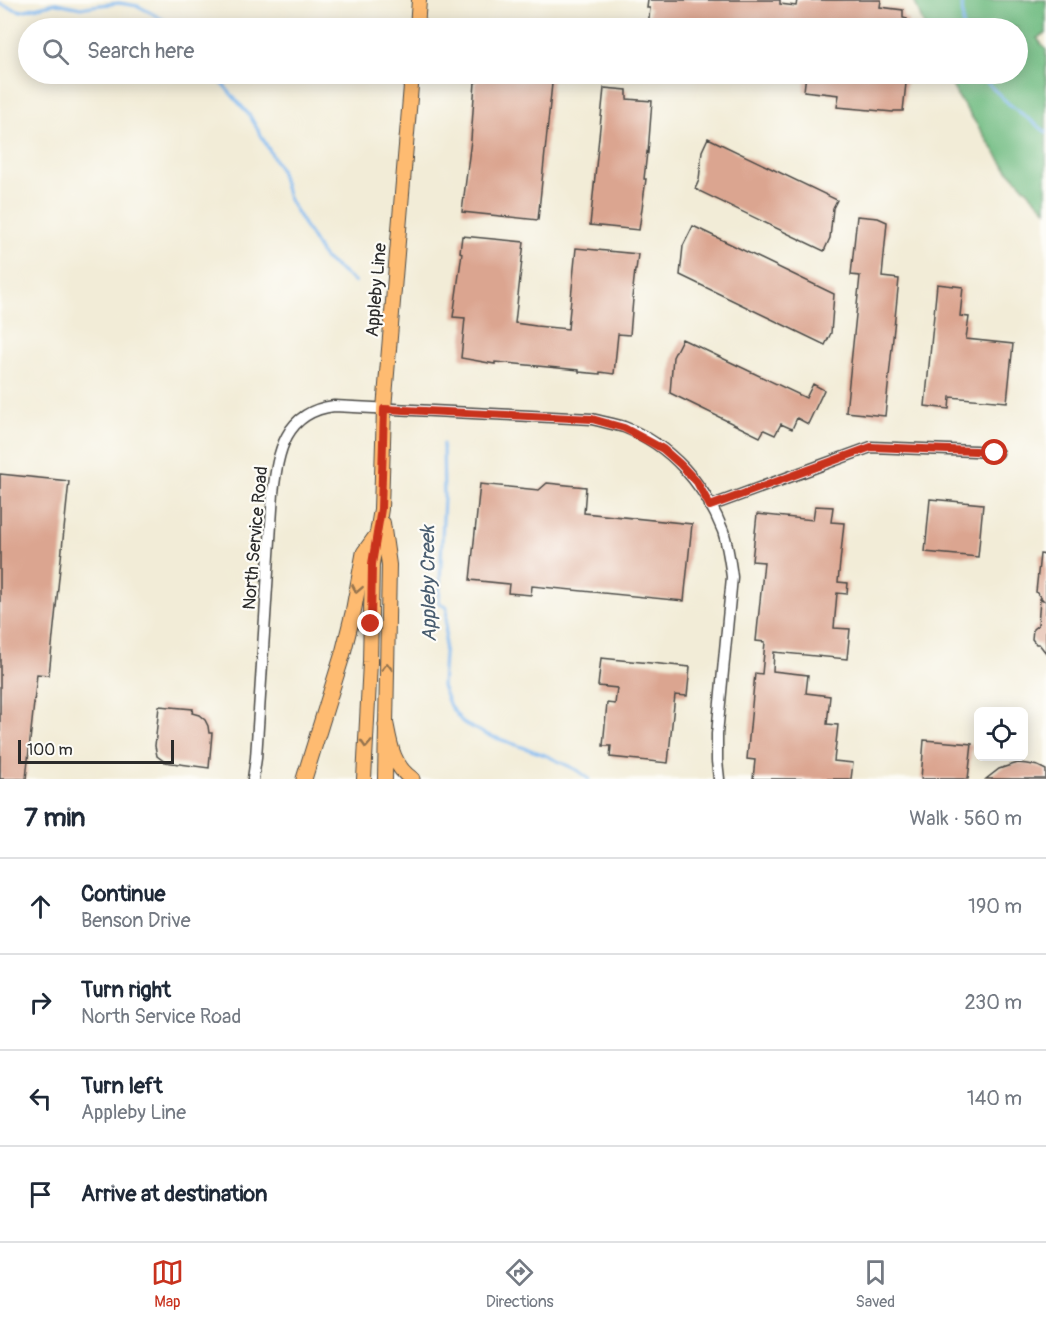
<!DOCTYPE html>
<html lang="en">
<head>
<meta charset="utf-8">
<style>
  body { margin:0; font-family:Pangolin,sans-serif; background:#f2f2f3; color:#1f2937 }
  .controls { position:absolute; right:18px; bottom:18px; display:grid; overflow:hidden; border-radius:9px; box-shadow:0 3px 15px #0003 }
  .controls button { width:54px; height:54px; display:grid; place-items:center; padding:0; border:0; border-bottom:2px solid #e0e1e3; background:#fff; color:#1f2937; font:30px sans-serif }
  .scale { position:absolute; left:18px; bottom:15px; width:156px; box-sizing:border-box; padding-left:6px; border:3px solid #2b2b2b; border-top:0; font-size:16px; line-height:21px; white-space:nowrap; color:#2b2b2b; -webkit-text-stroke:4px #fdfcf7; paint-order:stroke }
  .stop { position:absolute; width:18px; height:18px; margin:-14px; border:4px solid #c8321e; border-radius:50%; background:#fff }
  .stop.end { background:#c8321e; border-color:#fff; box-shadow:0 2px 6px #0008 }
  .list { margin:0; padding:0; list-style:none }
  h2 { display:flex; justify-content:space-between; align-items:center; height:78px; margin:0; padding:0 24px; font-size:26px }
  h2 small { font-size:20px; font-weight:400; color:#747a83 }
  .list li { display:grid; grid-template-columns:39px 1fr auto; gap:18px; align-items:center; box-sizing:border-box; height:96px; padding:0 24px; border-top:2px solid #e0e1e3 }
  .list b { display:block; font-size:22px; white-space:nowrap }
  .list p { margin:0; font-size:20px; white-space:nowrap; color:#747a83 }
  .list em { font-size:20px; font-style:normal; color:#747a83 }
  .icon { flex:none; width:33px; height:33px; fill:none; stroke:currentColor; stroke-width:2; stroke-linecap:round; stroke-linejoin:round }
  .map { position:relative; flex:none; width:1046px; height:779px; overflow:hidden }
  .search { position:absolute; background:#fff; box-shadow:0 3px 15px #0003; left:18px; right:18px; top:18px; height:66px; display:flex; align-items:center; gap:15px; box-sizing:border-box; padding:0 21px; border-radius:33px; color:#747a83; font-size:22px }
  .sheet { height:462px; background:#fff }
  nav { display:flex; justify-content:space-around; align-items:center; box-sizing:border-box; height:84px; border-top:2px solid #e0e1e3; background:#fff; font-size:16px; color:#747a83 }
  nav a { display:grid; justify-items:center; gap:3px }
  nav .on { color:#c8321e }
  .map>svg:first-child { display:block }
</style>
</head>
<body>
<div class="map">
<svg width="1046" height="779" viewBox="0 0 1046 779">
  <rect width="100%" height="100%" fill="#fdfcf7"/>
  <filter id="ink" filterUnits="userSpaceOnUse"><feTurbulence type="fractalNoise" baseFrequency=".0167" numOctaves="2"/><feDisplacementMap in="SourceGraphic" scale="12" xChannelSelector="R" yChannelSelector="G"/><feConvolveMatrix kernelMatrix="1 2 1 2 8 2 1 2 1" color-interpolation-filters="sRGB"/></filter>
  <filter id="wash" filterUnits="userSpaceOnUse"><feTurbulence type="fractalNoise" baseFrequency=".008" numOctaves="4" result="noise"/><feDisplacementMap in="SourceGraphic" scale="24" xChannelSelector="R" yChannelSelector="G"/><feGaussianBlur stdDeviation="1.35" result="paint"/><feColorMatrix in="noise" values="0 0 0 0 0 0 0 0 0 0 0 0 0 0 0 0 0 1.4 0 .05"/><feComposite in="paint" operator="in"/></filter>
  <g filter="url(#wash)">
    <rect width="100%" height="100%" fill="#f2ecd7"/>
    <!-- forest -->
    <path fill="#74be85" stroke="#507458" stroke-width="1.5" d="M914,0H1046V34L1037,38L1046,50V210L1006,168L957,95L946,74H1018V28H925Z"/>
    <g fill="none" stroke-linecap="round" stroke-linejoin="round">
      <!-- stream -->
      <path stroke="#80b9f1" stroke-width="3" d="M962,0L963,28
        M0,4L21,11L56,3L81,8L92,6L119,3L138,6L172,24L174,28
        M214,74L250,116L280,169L288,198L324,258L355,282
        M978,74L1009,104L1046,132
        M443,444L444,497L439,603L447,608L442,686L450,706L463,723L485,734L545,755L577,770L589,779"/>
    </g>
    <g id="blocks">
      <!-- building -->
      <path fill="#dba590" d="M648,0H780V4L796,6L797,0H881L880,7L903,10V18L907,19L910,28H648L650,8H647Z
        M478,74H553L538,220L462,212L471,140L475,82H477Z
        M806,74H907L903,111H894L893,112L837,107L839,95L804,91Z
        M604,88L627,90V99L652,101L648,153L647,152L644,179H646L639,230L590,225Z
        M708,138L837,200L833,208L830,238L824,251L695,189L699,180L702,151Z
        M857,216L878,218L887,222L882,277L899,279L885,416L846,412L860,276L851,275Z
        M693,226L834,294L831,333L825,345L680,275L683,246Z
        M462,236L524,242L515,323L536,326L568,329L576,248L638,254L636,270H635L632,298L633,299L630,335L618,334L614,374L600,372V374L579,372V370L495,362V364L461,358L465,318L453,317L462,253L460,252Z
        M937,284L963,287L960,316L969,317L966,339L1013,344L1007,402L950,397L949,409L925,406Z
        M682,339L806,398L813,384L824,390L808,424L797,418L792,429L781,424L775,435L764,430L760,437L670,393L673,357Z
        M0,474L69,481L49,675L37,674L26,779H0Z
        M547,483L586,487L584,513L692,524L684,601L532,586L531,595L508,593L509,584L470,580L480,484L539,490Z
        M930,499L983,504L978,557L925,552Z
        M815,506L833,507L831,522L844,523L838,582L848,583L847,594L837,593L834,628L850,629L847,659L774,652L773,671L808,675L806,693L830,696L827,724L838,725L834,761L853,763L851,779H753L755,760L747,759L755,673L762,674L765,642L756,641L764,562L752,561L757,514L813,520Z
        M1040,554L1046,555V653L1039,644H1036L1032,639L1033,629L1038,625L1040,599L1043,600L1036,592Z
        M601,658L690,667L687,696L675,695L668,763L610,757L611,746H603L607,703L615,704L617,688L598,686Z
        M159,706L193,709L192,713L199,715L205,720L208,726L209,733H212L209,768L165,762L157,756L155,746Z
        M924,740L972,744L968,779H921Z
        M1018,763L1028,764L1038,766L1046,770V779H986L999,769L1008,766Z"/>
    </g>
  </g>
  <g filter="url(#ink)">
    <use href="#blocks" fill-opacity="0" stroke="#494845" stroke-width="1.5"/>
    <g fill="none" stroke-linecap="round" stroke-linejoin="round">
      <!-- minor casing -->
      <g stroke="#494845" stroke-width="13">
        <path id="minor" d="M710,506L871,447L975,451L998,453
          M253,779L256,758L273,493C278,451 285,412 334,406L592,419C603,422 614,424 624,427C671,445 705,485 723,531C728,546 730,562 732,577L717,734V761L719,779"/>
      </g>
      <!-- major casing -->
      <g stroke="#494845" stroke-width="16">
        <path id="major" d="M417,28L419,0
          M383,523L389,565L385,779
          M364,779L370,662L372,564L381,509L384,409L412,74"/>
      </g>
      <!-- highway casing -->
      <g stroke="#494845" stroke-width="17">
        <path id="highway" d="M386,725C390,746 393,766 412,779
          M304,779L343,653L353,613L364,553L377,535"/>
      </g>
      <!-- minor -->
      <use href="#minor" stroke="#fff" stroke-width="10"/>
      <!-- major -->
      <use href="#major" stroke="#febb71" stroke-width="14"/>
      <!-- highway -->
      <use href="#highway" stroke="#febb71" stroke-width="15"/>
    </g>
    <!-- one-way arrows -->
    <defs><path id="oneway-chevron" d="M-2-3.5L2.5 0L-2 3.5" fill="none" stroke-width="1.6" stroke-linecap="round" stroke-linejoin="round" transform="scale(1.5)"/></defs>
    <g stroke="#94734e">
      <use href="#oneway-chevron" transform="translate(357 589) rotate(101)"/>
      <use href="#oneway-chevron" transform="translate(387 667) rotate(-89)"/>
      <use href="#oneway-chevron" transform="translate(366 744) rotate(93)"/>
    </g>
  </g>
  <g fill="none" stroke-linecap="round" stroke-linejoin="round" filter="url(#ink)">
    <!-- route -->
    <path stroke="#c8321e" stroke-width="8" d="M371,624L372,564L381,509L384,409L592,419L624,428L663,449L680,464L697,482L710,506L871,447L975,451L995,453"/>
  </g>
  <g text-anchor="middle" stroke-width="4.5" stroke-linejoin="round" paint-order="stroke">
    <!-- street labels -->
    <g font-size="18" fill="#2b2b2b" stroke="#fdfcf7">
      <text transform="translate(376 290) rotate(-85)" y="6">Appleby Line</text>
      <text transform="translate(255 538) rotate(-85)" y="6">North Service Road</text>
    </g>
    <!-- water labels -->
    <g font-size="20" font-style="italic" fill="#495d70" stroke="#fdfcf7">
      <text transform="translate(428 584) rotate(-91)" y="7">Appleby Creek</text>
    </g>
  </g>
</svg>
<div class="controls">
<button><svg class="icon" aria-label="locate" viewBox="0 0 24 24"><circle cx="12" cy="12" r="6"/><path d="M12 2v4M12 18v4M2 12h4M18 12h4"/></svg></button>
</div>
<div class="scale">100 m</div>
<div class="stop" style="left:995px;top:453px"></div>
<div class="stop end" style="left:371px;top:624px"></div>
<div class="search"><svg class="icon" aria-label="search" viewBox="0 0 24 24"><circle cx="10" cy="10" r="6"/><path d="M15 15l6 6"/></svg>Search here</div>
</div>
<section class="sheet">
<h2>7 min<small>Walk · 560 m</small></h2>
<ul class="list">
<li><svg class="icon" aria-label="ahead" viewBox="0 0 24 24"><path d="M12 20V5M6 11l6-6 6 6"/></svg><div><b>Continue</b><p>Benson Drive</p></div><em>190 m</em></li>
<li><svg class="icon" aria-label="right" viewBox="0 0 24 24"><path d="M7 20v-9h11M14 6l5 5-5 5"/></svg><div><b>Turn right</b><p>North Service Road</p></div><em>230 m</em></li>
<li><svg class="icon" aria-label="left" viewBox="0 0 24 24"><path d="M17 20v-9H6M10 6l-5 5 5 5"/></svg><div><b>Turn left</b><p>Appleby Line</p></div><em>140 m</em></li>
<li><svg class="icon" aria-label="arrive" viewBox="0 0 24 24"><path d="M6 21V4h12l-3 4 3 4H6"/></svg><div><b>Arrive at destination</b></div></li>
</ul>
</section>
<nav>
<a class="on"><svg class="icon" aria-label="map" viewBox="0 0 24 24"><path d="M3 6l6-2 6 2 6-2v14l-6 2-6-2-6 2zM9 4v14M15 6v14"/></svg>Map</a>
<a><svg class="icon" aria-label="directions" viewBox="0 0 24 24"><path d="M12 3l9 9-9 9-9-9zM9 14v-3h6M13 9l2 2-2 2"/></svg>Directions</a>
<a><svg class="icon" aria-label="saved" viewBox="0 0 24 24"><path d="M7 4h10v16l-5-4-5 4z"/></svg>Saved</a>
</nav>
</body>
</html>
